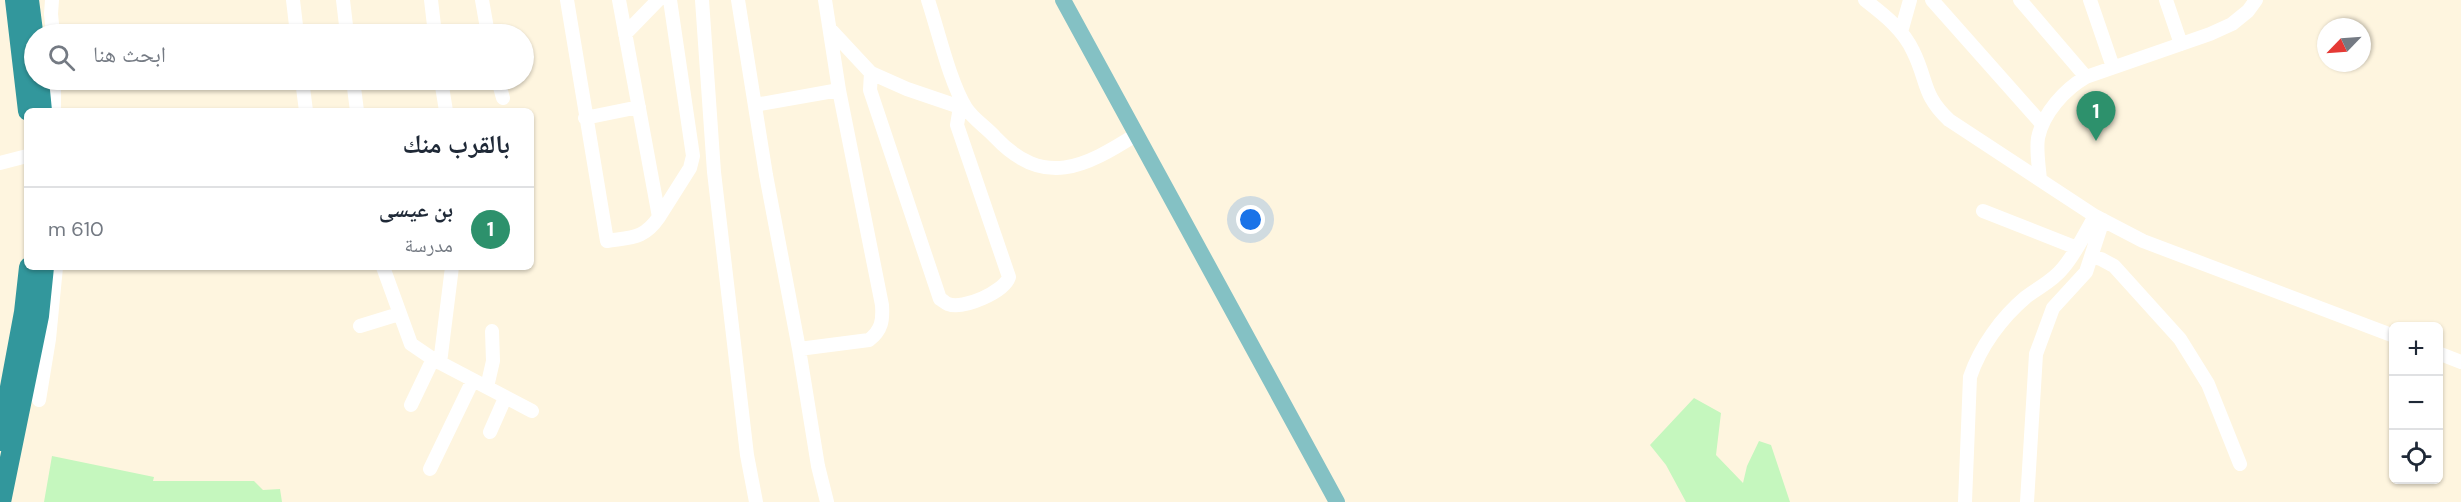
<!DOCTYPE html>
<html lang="ar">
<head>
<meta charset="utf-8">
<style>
  body { margin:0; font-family:"DM Sans","Noto Naskh Arabic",sans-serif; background:#f2f2f3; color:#1f2937; direction:rtl }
  .controls { position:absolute; right:18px; bottom:18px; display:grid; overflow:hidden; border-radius:9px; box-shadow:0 2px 4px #0004 }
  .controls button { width:54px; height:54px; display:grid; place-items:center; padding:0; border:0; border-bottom:2px solid #e0e1e3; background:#fff; color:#1f2937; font:30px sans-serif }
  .compass { position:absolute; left:2317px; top:18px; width:54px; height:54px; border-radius:50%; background:#fff; box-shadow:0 2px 4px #0004; rotate:245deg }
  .you { position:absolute; left:1251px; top:220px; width:21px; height:21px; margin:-15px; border:4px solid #fff; border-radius:50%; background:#1a73e8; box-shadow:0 0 0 9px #1a73e833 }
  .badge { display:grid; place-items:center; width:39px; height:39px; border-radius:50%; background:#2d916c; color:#fff; font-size:20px; font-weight:700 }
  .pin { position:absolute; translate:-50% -50px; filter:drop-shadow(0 2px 3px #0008) }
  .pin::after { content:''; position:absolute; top:32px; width:21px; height:18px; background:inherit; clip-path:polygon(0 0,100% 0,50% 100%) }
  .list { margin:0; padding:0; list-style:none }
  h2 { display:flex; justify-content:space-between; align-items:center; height:78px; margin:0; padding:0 24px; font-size:26px }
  h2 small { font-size:20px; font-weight:400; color:#747a83 }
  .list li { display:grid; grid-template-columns:39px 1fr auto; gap:18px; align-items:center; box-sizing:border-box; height:84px; padding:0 24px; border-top:2px solid #e0e1e3 }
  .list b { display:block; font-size:22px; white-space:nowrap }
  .list p { margin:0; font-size:20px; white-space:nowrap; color:#747a83 }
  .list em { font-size:20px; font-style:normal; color:#747a83 }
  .icon { flex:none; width:33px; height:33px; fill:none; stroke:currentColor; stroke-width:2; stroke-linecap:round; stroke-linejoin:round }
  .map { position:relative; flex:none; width:2461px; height:502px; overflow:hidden; direction:ltr }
  .search { position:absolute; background:#fff; box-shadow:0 2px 4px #0004; left:24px; top:24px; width:510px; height:66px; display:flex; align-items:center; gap:15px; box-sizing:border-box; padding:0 21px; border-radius:33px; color:#747a83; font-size:22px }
  .panel { position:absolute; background:#fff; box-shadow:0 2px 4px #0004; left:24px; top:108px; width:510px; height:162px; border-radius:9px; direction:rtl }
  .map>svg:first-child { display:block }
</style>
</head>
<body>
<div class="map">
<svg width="2461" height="502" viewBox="0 0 2461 502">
  <rect width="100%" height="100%" fill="#fef5df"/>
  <!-- green -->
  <path fill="#c5f7be" d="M1694,398L1721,413L1716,455L1743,483L1747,466L1759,441L1771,445L1790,502H1686L1666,465L1650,445Z
    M52,456L154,477L153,481H254L263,490L280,489L282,502H44Z"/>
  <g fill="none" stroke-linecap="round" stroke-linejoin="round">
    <!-- minor -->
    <path stroke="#fff" stroke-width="14" d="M52,0L51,14L53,34
      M293,0L297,34
      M343,0L347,34
      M431,0L435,34
      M482,0L488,34
      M567,0L607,241C632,237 644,239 659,217L619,0
      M702,0L714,172L747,455L756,502
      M738,0L766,175L799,349L818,466L827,502
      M928,0C938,30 950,83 966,108C973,119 986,127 995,137C1044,189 1085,167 1137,134
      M1865,0C1883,14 1903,29 1913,51C1928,81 1922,95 1949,120L2095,216L2143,241L2394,336
      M1932,0L2042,124
      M2020,0L2086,77
      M2090,0L2113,67
      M2166,0L2181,44
      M830,29L871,73L870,90L940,299C943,300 945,303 948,304C963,310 1004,292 1009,277L957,125L960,107L966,108
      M1901,32L1910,0
      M625,34L658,0
      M871,73L907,89L960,107
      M302,80L306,111
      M353,80L357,111
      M441,80L446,111
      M498,80L503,98
      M755,105L839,90
      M54,111V80
      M585,118L639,107
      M0,163L27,156
      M2040,180C2039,167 2036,151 2038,138C2043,113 2065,89 2086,77L2210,34L2232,24L2248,11L2256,0
      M1983,211L2077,248
      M659,217L690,168L693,156L670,0
      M2092,257L2101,259L2114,266L2180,339L2208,384L2240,464
      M383,267L411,344L433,359L532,411
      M360,326L399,314
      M799,349L869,340C882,330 883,320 882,305L839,90L825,0
      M2438,353L2461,362
      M440,363L452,267
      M487,387L493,361L492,331
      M39,400L49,339L56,267
      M411,405L433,359
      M490,432L505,398
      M430,469L473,380
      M1965,502L1970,377C1980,347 2002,317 2026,297C2039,287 2053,281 2063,268C2076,253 2085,233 2095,216
      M2027,502L2036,354L2053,308L2086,272L2103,220"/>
    <!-- major -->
    <path stroke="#84c1c4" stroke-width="16" d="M1063,0L1337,502"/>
    <!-- highway -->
    <path stroke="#32979c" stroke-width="20" d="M15,0L28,111
      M29,0L34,39
      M39,80L42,111
      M0,441L24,312L29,267
      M1,502L39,316L44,267"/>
  </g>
</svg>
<div class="controls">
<button>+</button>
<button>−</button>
<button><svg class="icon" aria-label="locate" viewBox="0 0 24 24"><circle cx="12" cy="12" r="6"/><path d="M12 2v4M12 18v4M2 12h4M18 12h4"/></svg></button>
</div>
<svg class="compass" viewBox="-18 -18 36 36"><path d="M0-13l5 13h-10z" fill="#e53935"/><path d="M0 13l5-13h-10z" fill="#747a83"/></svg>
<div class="you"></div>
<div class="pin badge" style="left:2096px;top:141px">1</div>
<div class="search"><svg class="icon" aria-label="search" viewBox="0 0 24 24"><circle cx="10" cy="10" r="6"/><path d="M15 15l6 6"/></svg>ابحث هنا</div>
<section class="panel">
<h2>بالقرب منك<small></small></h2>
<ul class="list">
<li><span class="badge">1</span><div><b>بن عيسى</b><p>مدرسة</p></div><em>610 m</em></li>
</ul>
</section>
</div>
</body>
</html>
